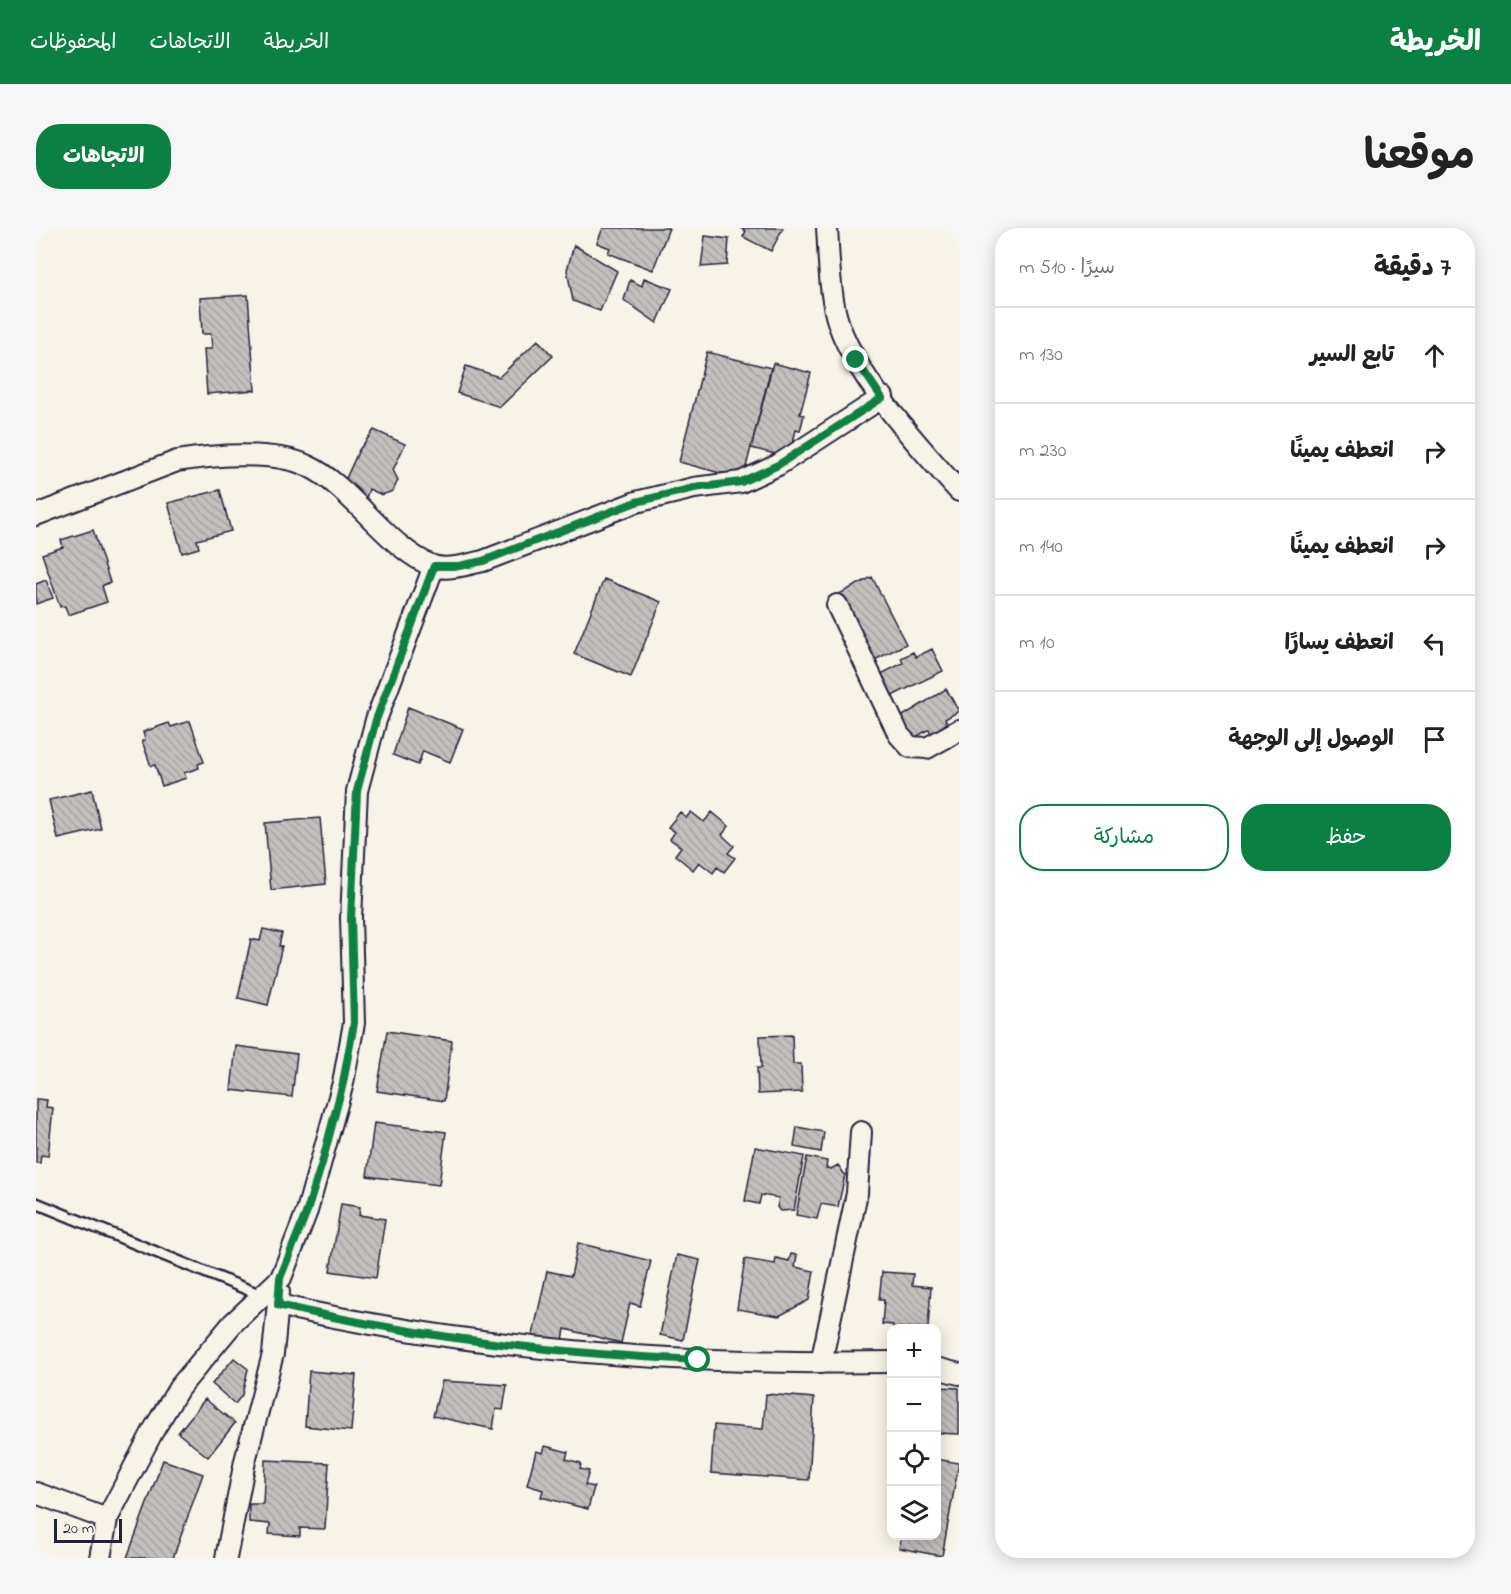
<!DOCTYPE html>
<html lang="ar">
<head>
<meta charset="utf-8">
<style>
  body { margin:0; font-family:"Indie Flower","Playpen Sans Arabic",sans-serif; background:#f6f6f6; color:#222; direction:rtl }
  .controls { position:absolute; right:18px; bottom:18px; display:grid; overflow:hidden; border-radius:12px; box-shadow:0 3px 15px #0003 }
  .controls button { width:54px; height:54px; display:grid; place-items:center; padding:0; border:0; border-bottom:2px solid #e0e0e0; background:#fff; color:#222; font:30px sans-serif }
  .scale { position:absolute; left:18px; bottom:15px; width:68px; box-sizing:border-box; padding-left:6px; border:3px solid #22223b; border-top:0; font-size:16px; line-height:21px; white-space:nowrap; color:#22223b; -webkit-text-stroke:4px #f7f3e8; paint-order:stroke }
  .stop { position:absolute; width:18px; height:18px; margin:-14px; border:4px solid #0b8043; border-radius:50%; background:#fff }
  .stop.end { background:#0b8043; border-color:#fff; box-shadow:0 2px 6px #0008 }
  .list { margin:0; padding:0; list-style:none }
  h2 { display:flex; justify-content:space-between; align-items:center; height:78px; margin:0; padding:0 24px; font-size:26px }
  h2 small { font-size:20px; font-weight:400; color:#767676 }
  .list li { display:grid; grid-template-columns:39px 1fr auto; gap:18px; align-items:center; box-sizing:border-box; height:96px; padding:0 24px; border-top:2px solid #e0e0e0 }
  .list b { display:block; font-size:22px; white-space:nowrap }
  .list em { font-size:20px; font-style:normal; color:#767676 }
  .actions { display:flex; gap:12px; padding:18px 24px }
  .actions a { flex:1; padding:14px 0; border:2px solid #0b8043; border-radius:24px; text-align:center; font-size:21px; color:#0b8043 }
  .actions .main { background:#0b8043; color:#fff }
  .icon { flex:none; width:33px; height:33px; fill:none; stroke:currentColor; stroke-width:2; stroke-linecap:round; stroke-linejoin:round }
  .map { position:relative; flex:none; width:923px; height:1330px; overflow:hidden; direction:ltr; border-radius:24px }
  header { display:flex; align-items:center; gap:36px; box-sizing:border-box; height:84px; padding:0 30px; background:#0b8043; color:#fff }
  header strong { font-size:28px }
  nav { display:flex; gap:33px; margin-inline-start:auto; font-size:21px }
  .intro { display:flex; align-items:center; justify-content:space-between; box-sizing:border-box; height:144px; padding:0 36px }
  h1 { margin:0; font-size:42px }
  .button { padding:15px 27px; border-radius:24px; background:#0b8043; color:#fff; font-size:21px; font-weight:700 }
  main { display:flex; gap:36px; padding:0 36px }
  aside { flex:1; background:#fff; border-radius:24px; box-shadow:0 3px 15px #0003 }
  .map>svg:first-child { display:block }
</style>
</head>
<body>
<header>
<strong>الخريطة</strong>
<nav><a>الخريطة</a><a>الاتجاهات</a><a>المحفوظات</a></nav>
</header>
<div class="intro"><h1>موقعنا</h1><a class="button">الاتجاهات</a></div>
<main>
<aside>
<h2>7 دقيقة<small>سيرًا · 510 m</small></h2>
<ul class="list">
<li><svg class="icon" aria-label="ahead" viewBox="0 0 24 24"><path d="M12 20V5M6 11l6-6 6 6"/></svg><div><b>تابع السير</b></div><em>130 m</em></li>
<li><svg class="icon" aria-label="right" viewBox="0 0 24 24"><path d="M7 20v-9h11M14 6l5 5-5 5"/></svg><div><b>انعطف يمينًا</b></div><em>230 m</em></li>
<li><svg class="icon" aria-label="right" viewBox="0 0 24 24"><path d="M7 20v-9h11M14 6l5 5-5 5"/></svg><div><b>انعطف يمينًا</b></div><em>140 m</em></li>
<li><svg class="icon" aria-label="left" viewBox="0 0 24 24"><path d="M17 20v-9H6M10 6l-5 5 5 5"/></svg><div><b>انعطف يسارًا</b></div><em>10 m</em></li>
<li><svg class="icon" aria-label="arrive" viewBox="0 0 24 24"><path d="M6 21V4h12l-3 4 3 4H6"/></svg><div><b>الوصول إلى الوجهة</b></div></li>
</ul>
<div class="actions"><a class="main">حفظ</a><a>مشاركة</a></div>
</aside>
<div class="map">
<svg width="923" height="1330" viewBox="0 0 923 1330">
  <defs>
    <pattern id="building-back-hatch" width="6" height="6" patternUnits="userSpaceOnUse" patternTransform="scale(1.5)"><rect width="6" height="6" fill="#c2bfbd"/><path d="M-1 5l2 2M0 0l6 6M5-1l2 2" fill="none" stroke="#a6a4a3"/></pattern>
  </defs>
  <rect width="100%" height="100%" fill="#f7f3e8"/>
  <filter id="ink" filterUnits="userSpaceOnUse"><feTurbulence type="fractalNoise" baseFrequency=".0167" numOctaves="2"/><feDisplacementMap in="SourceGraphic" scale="12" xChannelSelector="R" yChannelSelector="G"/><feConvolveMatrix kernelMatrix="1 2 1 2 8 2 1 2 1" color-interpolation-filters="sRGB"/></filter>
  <g filter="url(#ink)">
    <!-- building -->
    <path fill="url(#building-back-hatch)" stroke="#22223b" stroke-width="1.5" d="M567,0H633L617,42L572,25L574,20L561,15Z
      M704,0H747L735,23L707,9L710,3Z
      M669,8L693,11L691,37L665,39Z
      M538,17L581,43L564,83L537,73L531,42Z
      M608,50L636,61L621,95L588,72L594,52L606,58Z
      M212,67L219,162L171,166L168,121H176L175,106H166L164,70Z
      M502,112L517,128L464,179L421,165L430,138L463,149Z
      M671,124L735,140L707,251L643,234Z
      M737,135L775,145L764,186L768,187L764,203L760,202L755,222L747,228L715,220Z
      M338,202L369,216L357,242L362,252L357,263L346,267L333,261L330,270L306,259L323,222Z
      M184,262L195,303L161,312L163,320L146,325L132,275Z
      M57,302L74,354L66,358L71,374L32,387L29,378L24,379L6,326L27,319L25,312Z
      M836,349L870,416L835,434L801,367Z
      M568,351L625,374L595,449L538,426Z
      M10,352L17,370L0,376V356Z
      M896,421L907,443L856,468L845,446L867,435L865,430L877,424L880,429Z
      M910,461L923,483L909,491L911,495L895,506L893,501L875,512L862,491Z
      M372,479L427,501L414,534L387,523L382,537L357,527Z
      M154,493L168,534L162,536L163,540L148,545L150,550L126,558L119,537L115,538L106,513L109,512L107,504L133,495L135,499Z
      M56,562L65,601L22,611L13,572Z
      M644,584L650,590L655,584L668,594L676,584L693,598L686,607L698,618L692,625L699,630L688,644L681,639L677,645L663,634L657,642L639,627L645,619L634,611L639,604L632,599Z
      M284,590L290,656L235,662L229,595Z
      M227,701L246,705L243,718H246L232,777L202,770L215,711L224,713Z
      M351,803L416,813L408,873L341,863Z
      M756,807L757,836H765L766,864L722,866L721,840H725L724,808Z
      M200,818L261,826L256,869L195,862Z
      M0,871L11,872L10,879L17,880L12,928L5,927L4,935H0Z
      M338,895L410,904L403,957L331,948Z
      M761,899L788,904L785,924L758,919Z
      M719,919L768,928L758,982L744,983L741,979L743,970L725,967L723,976L709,973Z
      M771,929L791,933L790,940L795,941L802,937L809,947L802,979L785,976L781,991L760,987Z
      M305,976L324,979L323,987L349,991L340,1050L294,1043Z
      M542,1015L615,1033L604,1078L594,1075L585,1115L529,1101L526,1117L496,1111L511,1043L535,1048Z
      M755,1026L761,1027L759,1039L778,1043L773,1072L743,1088L701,1081L709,1031L739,1036L740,1030L753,1033Z
      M641,1027L664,1032L647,1112L624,1107Z
      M846,1044L877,1046L876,1057L895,1059L892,1100H857V1097L846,1096L848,1072H843Z
      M198,1130L212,1141L206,1167L199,1176L176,1156Z
      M273,1143L320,1147L315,1203L269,1198Z
      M406,1153L471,1157L467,1182L460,1181L457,1201L397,1188Z
      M900,1159L923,1160V1206L900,1205Z
      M730,1166L778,1170L773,1252L675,1245L678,1197L727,1201Z
      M169,1171L199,1195L172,1229L142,1205Z
      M509,1218L532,1224L530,1231L545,1235L544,1241L553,1243L549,1257L558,1259L552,1281L505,1269L507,1262L491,1257L500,1223L507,1225Z
      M900,1231L923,1235L906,1328L863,1320L866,1308H900Z
      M127,1232L167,1246L137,1330H91Z
      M229,1232L293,1235L289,1301L264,1300V1308L233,1306L234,1296L213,1294V1276H227Z"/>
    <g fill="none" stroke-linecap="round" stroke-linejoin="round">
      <!-- service casing -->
      <g stroke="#22223b" stroke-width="14">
        <path id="service" d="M0,975L225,1067"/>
      </g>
      <!-- minor casing -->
      <g stroke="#22223b" stroke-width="24">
        <path id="minor" d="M791,0C793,29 793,59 800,87C814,143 884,220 923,263
          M0,287L141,233C177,227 239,222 272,238C314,257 353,322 397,338C412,343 433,336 447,333L600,274L658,260L705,254L742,237L847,169
          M801,377L863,507L874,519L891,520L923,502
          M242,1077C444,1123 649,1137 856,1134
          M785,1135L821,965L825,904
          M900,1140L923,1146
          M0,1265L71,1291
          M64,1330L71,1291L117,1203L143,1160L197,1095L245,1050L271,983L307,855L318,795L315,690L321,563L340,492L398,338
          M190,1330L209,1233L237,1126L243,1064"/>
      </g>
      <!-- service -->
      <use href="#service" stroke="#f7f3e8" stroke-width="9"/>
      <!-- minor -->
      <use href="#minor" stroke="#f7f3e8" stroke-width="20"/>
    </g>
  </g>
  <g fill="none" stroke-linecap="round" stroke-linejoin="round" filter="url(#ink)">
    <!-- route -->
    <path stroke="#0b8043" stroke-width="8" d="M662,1132C520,1126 380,1109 242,1077L244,1050L271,983L286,935L307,855L318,795L315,690L321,563L340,492L398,338H423L447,333L600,274L658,260L705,254L742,237L846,170L820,132"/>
  </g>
</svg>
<div class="controls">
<button>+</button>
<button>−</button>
<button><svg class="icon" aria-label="locate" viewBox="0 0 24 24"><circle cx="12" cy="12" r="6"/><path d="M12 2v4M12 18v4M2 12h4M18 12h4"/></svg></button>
<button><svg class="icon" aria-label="layers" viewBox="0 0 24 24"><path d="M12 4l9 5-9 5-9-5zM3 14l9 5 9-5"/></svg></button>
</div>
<div class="scale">20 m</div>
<div class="stop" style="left:662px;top:1132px"></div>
<div class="stop end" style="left:820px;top:132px"></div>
</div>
</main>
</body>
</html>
